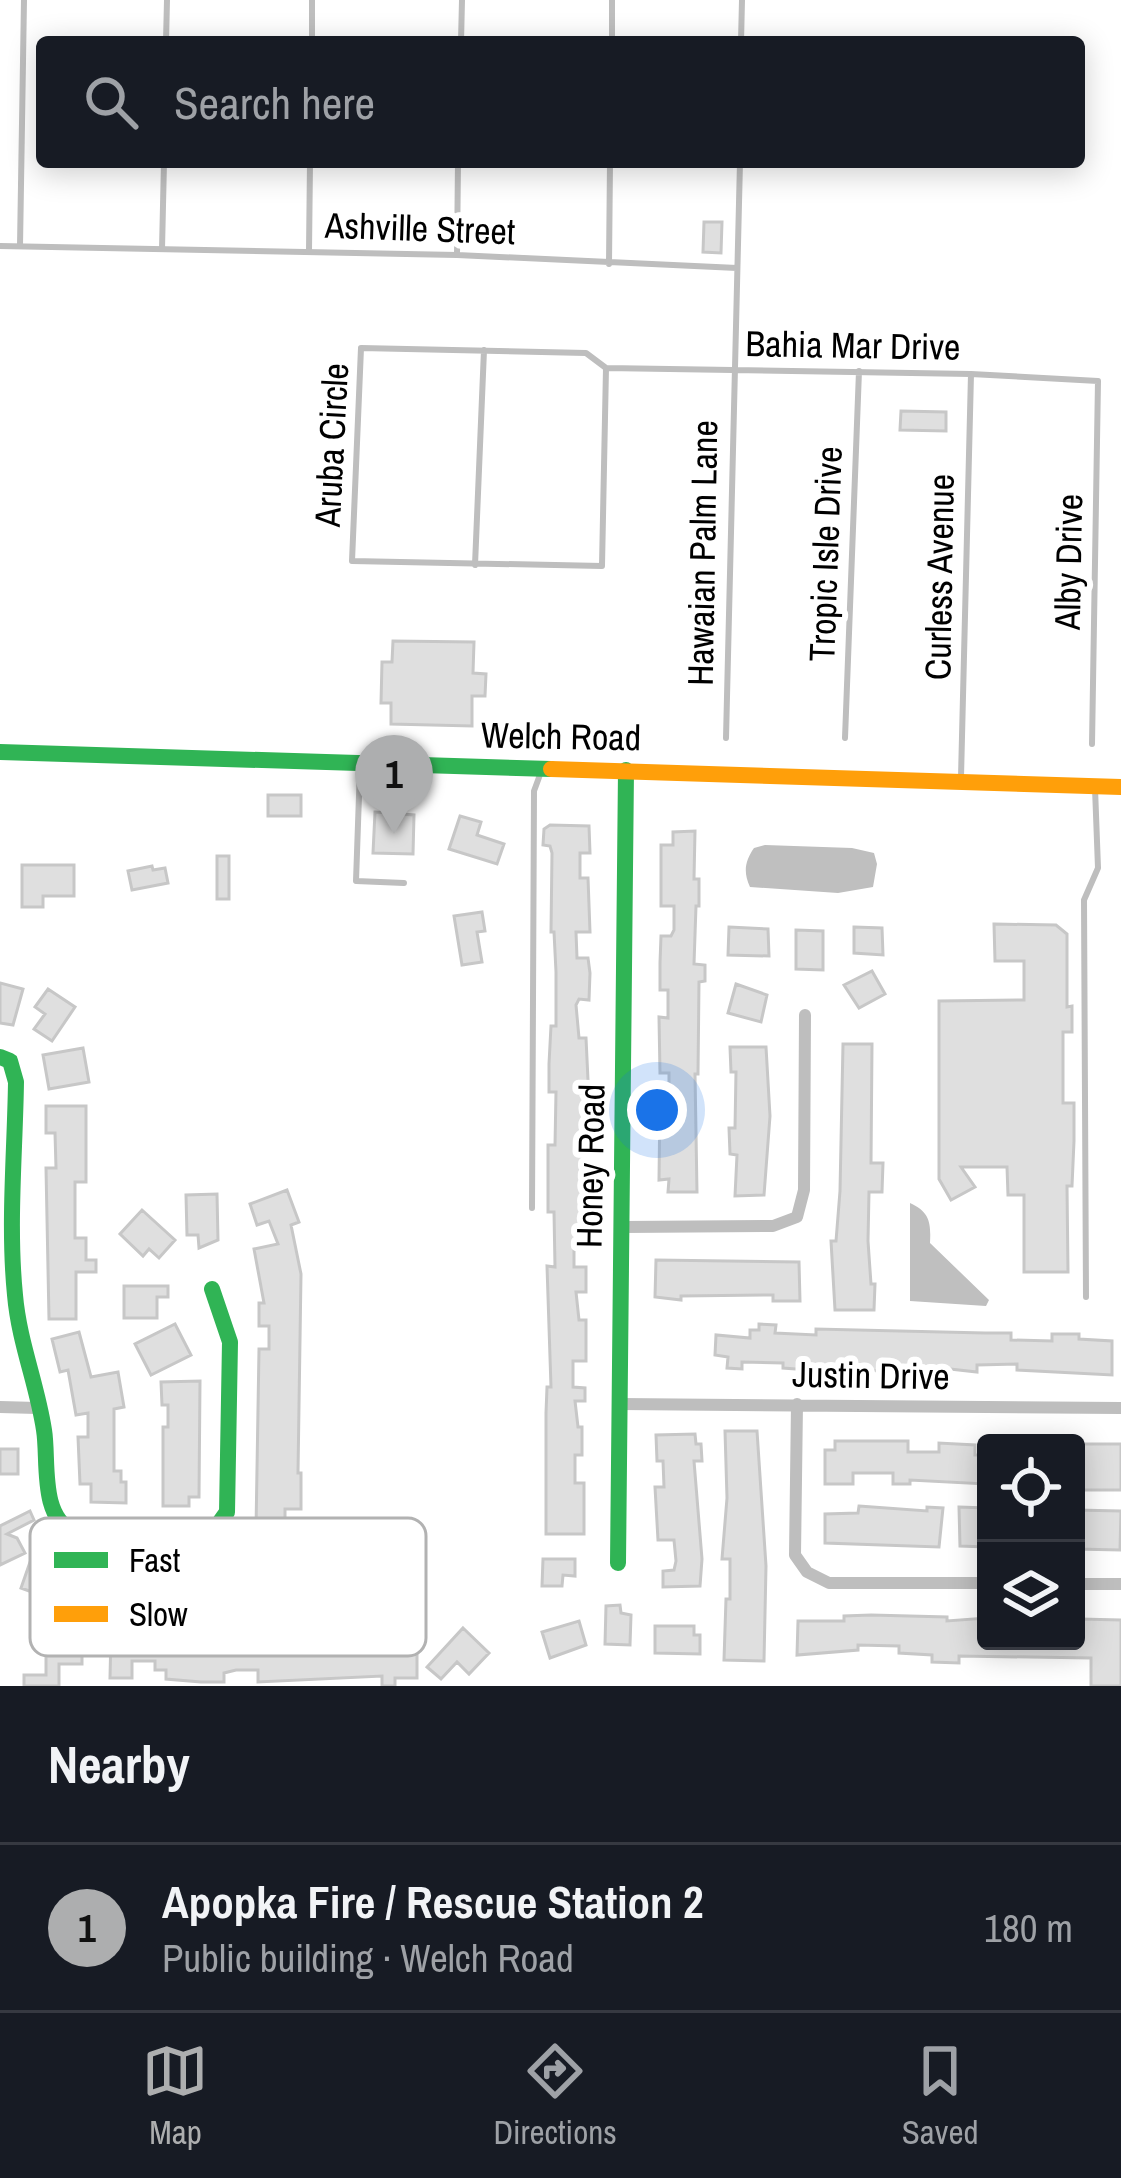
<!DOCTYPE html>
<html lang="en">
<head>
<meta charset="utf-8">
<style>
  body { margin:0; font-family:"Archivo Narrow",sans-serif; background:#20242c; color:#f1f3f6 }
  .controls { position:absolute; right:36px; bottom:36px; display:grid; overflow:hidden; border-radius:12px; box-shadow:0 6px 30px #0003 }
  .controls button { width:108px; height:108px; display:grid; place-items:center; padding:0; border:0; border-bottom:3px solid #363941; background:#171b24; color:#f1f3f6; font:60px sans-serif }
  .you { position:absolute; left:657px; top:1110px; width:42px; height:42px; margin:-30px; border:9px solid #fff; border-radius:50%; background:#1a73e8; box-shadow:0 0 0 18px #1a73e833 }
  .badge { display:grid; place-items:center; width:78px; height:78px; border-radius:50%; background:#adaeaf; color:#111; font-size:39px; font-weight:700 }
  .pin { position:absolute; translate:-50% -99px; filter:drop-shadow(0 3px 6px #0008) }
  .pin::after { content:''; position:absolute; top:63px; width:42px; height:36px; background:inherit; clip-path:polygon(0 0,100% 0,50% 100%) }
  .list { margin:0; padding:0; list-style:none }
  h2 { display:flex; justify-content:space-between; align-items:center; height:156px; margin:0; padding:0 48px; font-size:51px }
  h2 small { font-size:39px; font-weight:400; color:#9ea1a6 }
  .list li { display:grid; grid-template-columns:78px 1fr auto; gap:36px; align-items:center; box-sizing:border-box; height:168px; padding:0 48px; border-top:3px solid #363941 }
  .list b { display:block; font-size:45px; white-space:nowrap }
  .list p { margin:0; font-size:39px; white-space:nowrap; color:#9ea1a6 }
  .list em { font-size:39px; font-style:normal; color:#9ea1a6 }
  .icon { flex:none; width:66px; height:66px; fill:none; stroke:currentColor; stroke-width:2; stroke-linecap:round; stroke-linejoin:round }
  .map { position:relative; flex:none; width:1121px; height:1686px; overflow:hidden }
  .search { position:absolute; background:#171b24; box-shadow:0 6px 30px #0003; left:36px; right:36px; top:36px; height:132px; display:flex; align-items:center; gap:30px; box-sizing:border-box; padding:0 42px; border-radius:12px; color:#9ea1a6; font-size:45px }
  .sheet { height:324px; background:#171b24 }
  nav { display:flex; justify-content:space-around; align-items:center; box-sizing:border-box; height:168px; border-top:3px solid #363941; background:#171b24; font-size:33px; color:#9ea1a6 }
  nav a { display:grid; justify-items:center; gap:6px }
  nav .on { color:#adaeaf }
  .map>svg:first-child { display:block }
</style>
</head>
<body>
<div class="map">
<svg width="1121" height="1686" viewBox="0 0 1121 1686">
  <rect width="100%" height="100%" fill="#fff"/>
  <!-- water -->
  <path fill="#bfbfbf" d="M765,845L852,848L874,853L877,864L873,887L838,893L750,887C743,872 745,861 754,848Z
    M910,1203C930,1212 931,1223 930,1243L989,1300L986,1306L910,1301Z"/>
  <!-- building -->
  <path fill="#dfdfdf" stroke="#c7c7c7" stroke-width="3" d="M704,222H722L721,253L703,252Z
    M901,411L946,412V431L900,430Z
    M393,641L474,642L473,673L486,674L485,696H472V726L391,724V703H381L382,662H392Z
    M268,795H301V816H268Z
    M375,812L414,815L413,854L373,853Z
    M460,816L481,822L477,835L504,844L497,864L449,849Z
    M550,825L589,826L590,853H580V878H588L590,932H576L577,958H588L590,973L589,1000L579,999L576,1005L579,1038H586L589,1101L588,1126H585L586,1242L574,1241V1267H586V1292H576L579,1320H586V1361H573V1387L585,1388V1401H575L578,1427H582V1455H575V1483H584V1534H546V1413L547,1387H551L547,1266L555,1267L554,1212H548V1145H555L556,1092H549V1064L551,1026H556V972L554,932H551L552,853L550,846L543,845L544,829Z
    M695,831L694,879H699V906H696L694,964L705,965V981L699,982L698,1074H695L697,1192H668L669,1179L659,1180L660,1101H669V1073H660L659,1017L668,1018V990H660V963L661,936H671L674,930V906H661V845H673V832Z
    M217,856H229V899H217Z
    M22,865H74V896H43V907H22Z
    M152,866L153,870L165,868L168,883L132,890L128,871Z
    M482,912L485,931L477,932L482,962L462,965L454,916Z
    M994,924L1056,925L1067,934V1007L1072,1006V1032H1063V1103H1074V1141L1072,1186H1067L1068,1272H1024V1195H1008L1007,1167H961L975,1187L951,1200L939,1179V1001L1024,1000V961H995Z
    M729,927L768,929L769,956L728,955Z
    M854,927L882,928L883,955L854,953Z
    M796,930L823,931V970L796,969Z
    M872,971L885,994L859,1008L844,985Z
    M0,983L23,989L13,1025L0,1023Z
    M736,984L767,995L761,1022L728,1013Z
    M48,989L75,1007L52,1041L34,1029L45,1014L35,1007Z
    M843,1044H872L871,1163H883L882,1192H869L868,1241L871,1284H875L874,1310H835L831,1241H836L840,1191Z
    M730,1047H766L770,1116L764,1195L735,1196L737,1155L730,1154L729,1128H735L736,1072H731Z
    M83,1048L89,1082L49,1089L43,1055Z
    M46,1106H86V1182H75V1238H86V1260H96V1272H76V1319H49L46,1168H56L55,1133H46Z
    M287,1190L299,1222L291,1225L301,1274L298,1473H301V1509H285V1553H250V1529H256L259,1349H269V1326H259V1303H264L254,1249L278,1244L269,1221L257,1225L250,1204Z
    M217,1194L218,1240L199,1248L198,1235H187L186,1195Z
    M142,1210L175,1240L159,1258L149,1249L143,1256L120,1234Z
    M656,1260L799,1262L800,1301H773V1295L681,1296V1300L655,1297Z
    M124,1286H168V1297H157V1318H124Z
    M175,1324L191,1355L151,1375L135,1344Z
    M759,1324L776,1325L775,1333L816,1335V1329L985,1333H1011V1340L1052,1341V1334H1079V1339L1112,1341V1375L1017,1370V1364L977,1365V1372L932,1367L933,1372L796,1369L783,1368V1363L742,1362V1369L727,1368L728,1357L715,1355L716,1335L750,1338V1330H759Z
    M79,1332L91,1377L118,1372L124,1407L114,1409V1471H121V1482H126V1503L91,1502V1484H80L78,1437H88V1413L76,1415L68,1370L60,1372L52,1339Z
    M200,1381L199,1497H189V1506H163V1427H168V1405H162L161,1382Z
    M725,1431H757L766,1566L764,1661L724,1660L726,1599H730V1559H722L727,1498Z
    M695,1434L696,1444H701L702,1461H694L702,1559L700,1586L663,1587V1571L674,1570L676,1561L674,1540H658L655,1487H664L663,1461H657L656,1435Z
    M835,1441H908V1452H939V1443L975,1445V1455H986V1484L910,1480V1484H893V1473H853V1484H825V1450H835Z
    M1076,1444H1121V1490H1076Z
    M0,1449H18V1474H0Z
    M859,1506L927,1511V1507L943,1508L939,1547L825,1543V1514L858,1513Z
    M959,1507L986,1508V1547L960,1546Z
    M1076,1510L1121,1511L1120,1550L1076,1549Z
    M30,1511L34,1520L7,1534L17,1538L25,1553L0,1565V1526Z
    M36,1545L69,1556L54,1600L21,1588Z
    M543,1559H575V1576L563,1575L562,1586H542Z
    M620,1605L621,1613L631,1615L630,1645L605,1644L606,1606Z
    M871,1615L947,1617V1621L986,1618V1641H1076V1626H1081V1619L1121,1620V1686H1091V1658L959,1656V1663L932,1662V1655L899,1653V1646L858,1645V1650L797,1655L798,1621H844V1616Z
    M579,1621L586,1645L550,1658L542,1632Z
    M655,1626H694V1635H700V1654L655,1653Z
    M463,1628L489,1653L469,1674L457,1662L441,1679L427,1667Z
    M46,1630H94V1642H82V1664H59V1686H24V1675H46Z
    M124,1633H146V1641L188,1642L187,1647H247V1639H281V1644H417V1678H395V1686H382V1676L258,1682V1670H236L224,1673V1682H201L166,1679V1670H155V1661H132V1678H110L111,1635Z"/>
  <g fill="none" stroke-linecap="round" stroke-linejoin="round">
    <!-- lane -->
    <path stroke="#bebebe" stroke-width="6" d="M166,42L167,0
      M312,42V0
      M461,42L462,0
      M612,42V0
      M741,42L742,0
      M0,246L457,255L737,268
      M20,246L24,0
      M162,249L164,162
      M309,251L310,162
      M457,255L458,162
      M609,264L610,162
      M361,348L586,353L606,368L602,566L352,561Z
      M606,368L971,374L1098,381L1092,744
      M475,565L484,350
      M726,738L740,162
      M845,738L859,371
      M360,767L356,881L404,883
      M961,777L971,374
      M532,1208L534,791L541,772
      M1086,1297L1084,900L1098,868L1095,788"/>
    <!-- street -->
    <path stroke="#bebebe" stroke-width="12" d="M623,1227L773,1226L797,1217L804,1190L805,1015
      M620,1404L1121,1408
      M797,1404L795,1555L807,1572L829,1583H986
      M0,1407L37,1408
      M1076,1584H1121"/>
    <!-- fast -->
    <path stroke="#30b455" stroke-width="16" d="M0,752L551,769
      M0,1057L10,1061L16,1082C15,1152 8,1225 15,1295C19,1342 37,1384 44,1430C49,1460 39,1517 74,1532C91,1539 191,1536 212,1533L227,1512L230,1342L212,1289
      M618,1563L626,770"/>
    <!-- slow -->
    <path stroke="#ff9f0a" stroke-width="16" d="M551,769L1121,787"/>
  </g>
  <g text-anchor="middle" stroke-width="12" stroke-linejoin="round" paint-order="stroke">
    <!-- street labels -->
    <g font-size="36" fill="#000" stroke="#fff">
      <text transform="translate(420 228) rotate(2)" y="13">Ashville Street</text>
      <text transform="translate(853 345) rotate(1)" y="13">Bahia Mar Drive</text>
      <text transform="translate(331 445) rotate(-87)" y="13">Aruba Circle</text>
      <text transform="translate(702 553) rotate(-89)" y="13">Hawaian Palm Lane</text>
      <text transform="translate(825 554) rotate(-88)" y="13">Tropic Isle Drive</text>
      <text transform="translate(1068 562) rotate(-89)" y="13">Alby Drive</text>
      <text transform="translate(939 577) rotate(-89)" y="13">Curless Avenue</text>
      <text transform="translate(561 736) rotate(1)" y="13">Welch Road</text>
      <text transform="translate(590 1166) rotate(-89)" y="13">Honey Road</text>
      <text transform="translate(871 1375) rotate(1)" y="13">Justin Drive</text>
    </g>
  </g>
  <!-- legend -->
  <rect x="30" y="1518" width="396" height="138" rx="18" fill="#fff" stroke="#b2b2b2" stroke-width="3"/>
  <rect x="54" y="1552" width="54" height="16" fill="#30b455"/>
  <rect x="54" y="1606" width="54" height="16" fill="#ff9f0a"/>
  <g font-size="33" fill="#000">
    <text x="129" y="1572">Fast</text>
    <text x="129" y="1626">Slow</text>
  </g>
</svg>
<div class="controls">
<button><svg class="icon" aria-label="locate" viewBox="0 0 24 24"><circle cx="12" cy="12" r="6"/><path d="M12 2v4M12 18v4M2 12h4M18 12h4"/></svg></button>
<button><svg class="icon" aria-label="layers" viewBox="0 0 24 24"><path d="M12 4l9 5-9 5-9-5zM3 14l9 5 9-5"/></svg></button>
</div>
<div class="you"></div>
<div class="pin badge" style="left:394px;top:834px">1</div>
<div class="search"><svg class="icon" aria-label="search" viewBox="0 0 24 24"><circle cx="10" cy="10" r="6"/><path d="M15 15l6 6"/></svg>Search here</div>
</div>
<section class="sheet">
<h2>Nearby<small></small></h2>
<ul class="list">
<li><span class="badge">1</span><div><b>Apopka Fire / Rescue Station 2</b><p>Public building · Welch Road</p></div><em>180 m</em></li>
</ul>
</section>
<nav>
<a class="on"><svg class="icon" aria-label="map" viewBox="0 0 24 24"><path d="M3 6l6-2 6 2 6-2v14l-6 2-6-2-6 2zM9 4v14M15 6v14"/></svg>Map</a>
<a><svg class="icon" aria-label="directions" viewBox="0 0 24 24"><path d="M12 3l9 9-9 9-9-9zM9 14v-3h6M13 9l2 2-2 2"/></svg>Directions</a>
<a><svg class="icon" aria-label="saved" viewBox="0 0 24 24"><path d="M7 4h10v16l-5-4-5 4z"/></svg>Saved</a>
</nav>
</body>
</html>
